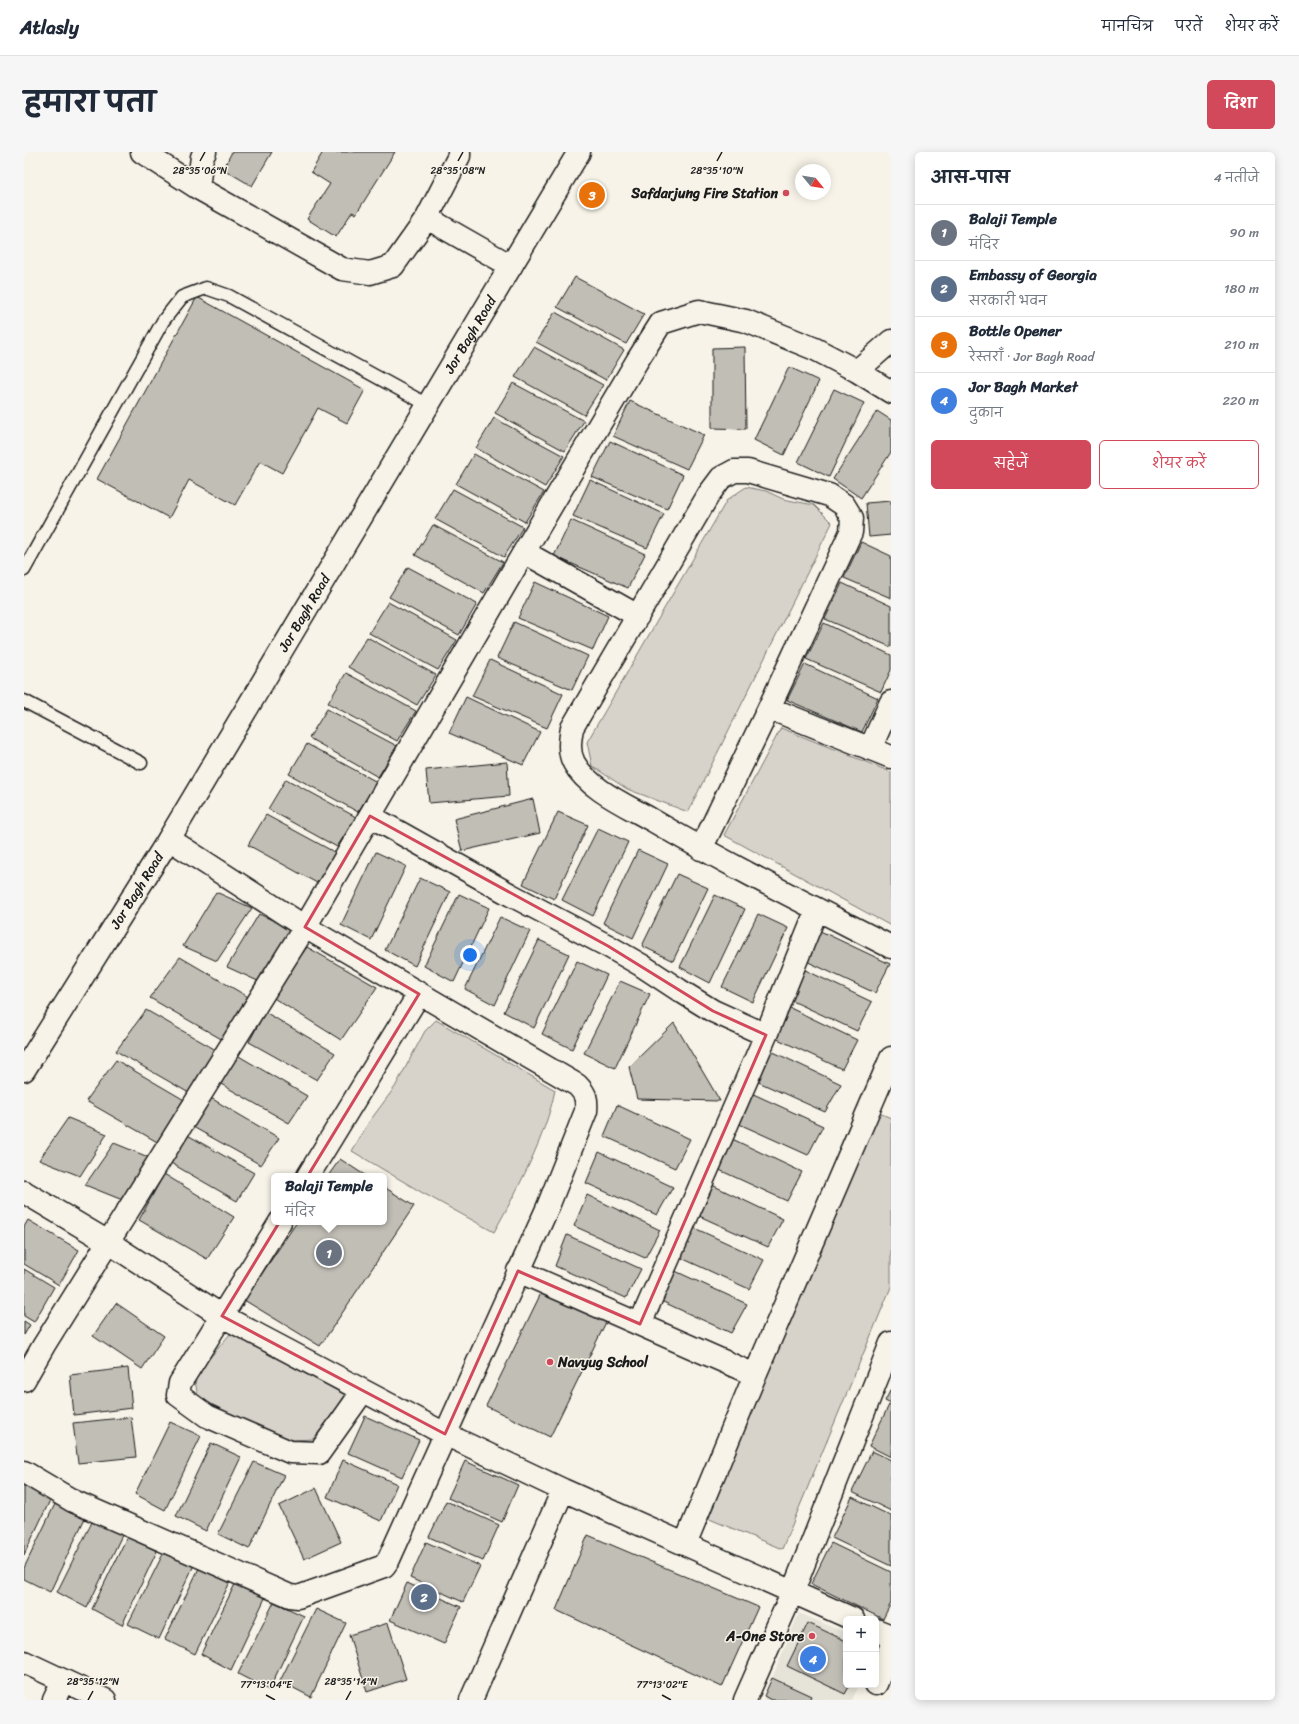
<!DOCTYPE html>
<html lang="hi">
<head>
<meta charset="utf-8">
<style>
  body { margin:0; font-family:Sriracha,"Playpen Sans Deva",sans-serif; background:#f6f6f7; color:#1f2937 }
  .controls { position:absolute; right:12px; bottom:12px; display:grid; overflow:hidden; border-radius:6px; box-shadow:0 2px 10px #0003 }
  .controls button { width:36px; height:36px; display:grid; place-items:center; padding:0; border:0; border-bottom:1px solid #e0e1e3; background:#fff; color:#1f2937; font:20px sans-serif }
  .compass { position:absolute; left:771px; top:12px; width:36px; height:36px; border-radius:50%; background:#fff; box-shadow:0 2px 10px #0003; rotate:120deg }
  .you { position:absolute; left:446px; top:803px; width:14px; height:14px; margin:-10px; border:3px solid #fff; border-radius:50%; background:#1a73e8; box-shadow:0 0 0 6px #1a73e833 }
  .badge { display:grid; place-items:center; width:26px; height:26px; border-radius:50%; background:#d1495b; color:#fff; font-size:13px; font-weight:700 }
  .pin { position:absolute; translate:-50% -50%; border:2px solid #fff; box-shadow:0 1px 4px #0006 }
  .popup { position:absolute; left:247px; top:1021px; width:116px; height:52px; box-sizing:border-box; display:grid; place-content:center; border-radius:6px; background:#fff; filter:drop-shadow(0 1px 3px #0005); font-size:13px; white-space:nowrap; color:#747a83 }
  .popup b { font-size:15px; color:#1f2937 }
  .popup::after { content:''; position:absolute; left:50%; top:100%; margin-left:-8px; border:8px solid transparent; border-top-color:#fff }
  .list { margin:0; padding:0; list-style:none }
  h2 { display:flex; justify-content:space-between; align-items:center; height:52px; margin:0; padding:0 16px; font-size:17px }
  h2 small { font-size:13px; font-weight:400; color:#747a83 }
  .list li { display:grid; grid-template-columns:26px 1fr auto; gap:12px; align-items:center; box-sizing:border-box; height:56px; padding:0 16px; border-top:1px solid #e0e1e3 }
  .list b { display:block; font-size:15px; white-space:nowrap }
  .list p { margin:0; font-size:13px; white-space:nowrap; color:#747a83 }
  .list em { font-size:13px; font-style:normal; color:#747a83 }
  .actions { display:flex; gap:8px; padding:12px 16px }
  .actions a { flex:1; padding:9px 0; border:1px solid #d1495b; border-radius:6px; text-align:center; font-size:14px; color:#d1495b }
  .actions .main { background:#d1495b; color:#fff }
  .map { position:relative; flex:none; width:867px; height:1548px; overflow:hidden; border-radius:6px }
  header { display:flex; align-items:center; gap:24px; box-sizing:border-box; height:56px; padding:0 20px; background:#fff; border-bottom:1px solid #e0e1e3 }
  header strong { font-size:19px }
  nav { display:flex; gap:22px; margin-inline-start:auto; font-size:14px }
  .intro { display:flex; align-items:center; justify-content:space-between; box-sizing:border-box; height:96px; padding:0 24px }
  h1 { margin:0; font-size:28px }
  .button { padding:10px 18px; border-radius:6px; background:#d1495b; color:#fff; font-size:14px; font-weight:700 }
  main { display:flex; gap:24px; padding:0 24px }
  aside { flex:1; background:#fff; border-radius:6px; box-shadow:0 2px 10px #0003 }
  .map>svg:first-child { display:block }
</style>
</head>
<body>
<header>
<strong>Atlasly</strong>
<nav><a>मानचित्र</a><a>परतें</a><a>शेयर करें</a></nav>
</header>
<div class="intro"><h1>हमारा पता</h1><a class="button">दिशा</a></div>
<main>
<div class="map">
<svg width="867" height="1548" viewBox="0 0 867 1548">
  <rect width="100%" height="100%" fill="#f7f3e8"/>
  <filter id="ink" filterUnits="userSpaceOnUse"><feTurbulence type="fractalNoise" baseFrequency=".025" numOctaves="2"/><feDisplacementMap in="SourceGraphic" scale="8" xChannelSelector="R" yChannelSelector="G"/><feConvolveMatrix kernelMatrix="1 2 1 2 8 2 1 2 1" color-interpolation-filters="sRGB"/></filter>
  <g filter="url(#ink)">
    <!-- built -->
    <path fill="#e6e3d9" d="M775,1461L822,1481V1533H835L828,1548H739Z"/>
    <!-- green -->
    <path fill="#d7d3cb" stroke="#7a7874" d="M722,335L742,339L759,347L790,353L808,371L664,660L603,637L568,614L563,590L703,348Z
      M757,576L867,620V774L700,683Z
      M412,868L531,938C522,984 493,1039 470,1080L397,1040L328,999L345,970L371,935L401,879Z
      M853,960L867,966V1135L758,1397L683,1366Z
      M206,1182L217,1187L321,1243L310,1261L289,1287L269,1288L235,1277L174,1245L171,1229L184,1208Z"/>
    <!-- building -->
    <path fill="#c0beb5" stroke="#1c1c1c" d="M208,0H248L228,34L199,17Z
      M299,0H371L332,62L328,60L312,85L283,67L306,32L287,20Z
      M551,125L620,162L602,192L533,155Z
      M173,145L341,238L323,271L294,256L258,321L236,309L211,353L165,328L145,366L73,327Z
      M531,160L600,198L582,228L512,190Z
      M510,195L579,233L560,263L491,225Z
      M721,195L722,277L688,276V196Z
      M765,215L795,229L760,303L730,288Z
      M489,231L560,269L541,299L471,261Z
      M810,237L840,251L805,325L774,310Z
      M606,249L680,283L663,317L589,284Z
      M853,259L867,268V300L837,346L809,327Z
      M470,266L540,304L521,335L452,296Z
      M586,289L659,323L643,357L568,325Z
      M450,302L520,340L501,370L432,332Z
      M566,328L640,362L623,396L549,364Z
      M429,337L499,375L480,405L411,367Z
      M867,349V383L845,385L842,351Z
      M547,368L621,402L604,436L530,404Z
      M409,373L479,410L460,441L391,403Z
      M837,390L867,404V446L820,426Z
      M384,415L453,452L435,483L365,445Z
      M511,430L584,464L569,498L494,466Z
      M818,431L867,454V495L801,467Z
      M364,450L433,488L414,518L345,481Z
      M490,470L564,504L548,538L473,506Z
      M800,471L867,503V518L857,540L782,507Z
      M343,485L412,523L393,553L324,515Z
      M466,508L539,542L523,576L448,544Z
      M781,512L854,546L838,580L763,548Z
      M322,521L392,559L373,589L304,551Z
      M442,545L516,580L499,613L425,581Z
      M303,557L373,594L354,625L285,586Z
      M283,592L353,630L334,660L265,622Z
      M483,610L485,644L405,651L402,618Z
      M262,627L332,665L313,695L244,657Z
      M509,647L516,681L438,699L430,667Z
      M534,660L564,673L530,747L499,732Z
      M242,663L312,701L293,731L224,693Z
      M574,676L604,690L569,764L538,748Z
      M614,698L644,712L609,786L579,771Z
      M352,700L382,714L347,788L317,773Z
      M653,722L684,736L649,809L618,794Z
      M396,726L426,740L391,814L361,798Z
      M192,740L228,756L193,809L159,794Z
      M435,742L465,756L430,830L400,814Z
      M691,743L721,757L686,831L656,815Z
      M235,762L271,778L236,830L203,815Z
      M734,762L764,776L729,850L698,835Z
      M476,765L506,779L471,853L441,837Z
      M792,777L866,812L851,841L780,808Z
      M515,788L545,802L510,876L480,860Z
      M283,795L353,835L317,888L248,845Z
      M156,805L226,846L199,888L126,846Z
      M553,809L583,823L548,897L518,882Z
      M775,815L848,850L833,879L762,846Z
      M596,829L626,842L591,916L560,901Z
      M760,853L833,888L818,917L747,884Z
      M122,858L192,898L165,941L92,899Z
      M241,860L311,901L293,928L225,890Z
      M650,871L696,949L613,947L605,915Z
      M743,897L817,932L801,960L730,928Z
      M213,903L283,944L265,971L197,932Z
      M92,908L162,949L135,991L62,949Z
      M725,940L799,974L784,1003L713,971Z
      M185,945L255,986L237,1013L169,975Z
      M593,953L666,987L651,1016L580,984Z
      M44,966L83,982L56,1024L15,1008Z
      M160,981L230,1021L213,1049L145,1010Z
      M704,985L778,1020L763,1049L691,1016Z
      M90,991L129,1007L101,1049L61,1033Z
      M575,1000L649,1035L633,1063L562,1031Z
      M316,1007L342,1024H304Z
      M140,1022L210,1065L183,1107L115,1068Z
      M686,1032L759,1067L744,1095L673,1063Z
      M360,1035L390,1054L296,1194L220,1148L273,1070H360Z
      M563,1043L636,1078L621,1106L550,1074Z
      M4,1068L55,1098L35,1133L0,1112V1075Z
      M666,1074L740,1108L725,1137L653,1104Z
      M543,1083L617,1117L602,1146L531,1114Z
      M0,1117L30,1135L10,1170L0,1164Z
      M649,1118L723,1152L707,1181L637,1149Z
      M520,1135L584,1166L526,1285L462,1254Z
      M92,1151L140,1184L118,1217L69,1184Z
      M0,1169L6,1173L0,1183Z
      M104,1216L108,1256L50,1263L46,1223Z
      M867,1237V1252L861,1249Z
      M865,1253L867,1254V1305L845,1294Z
      M341,1264L395,1288L378,1325L324,1301Z
      M107,1265L112,1305L54,1311L49,1271Z
      M146,1270L177,1284L141,1358L111,1342Z
      M187,1291L217,1305L182,1379L152,1364Z
      M848,1299L867,1308V1359L828,1340Z
      M319,1308L373,1332L357,1369L303,1345Z
      M441,1309L494,1333L478,1370L424,1346Z
      M230,1310L260,1323L225,1397L194,1382Z
      M0,1333L27,1346L0,1403Z
      M292,1336L317,1390L280,1407L255,1354Z
      M828,1345L867,1364V1414L808,1386Z
      M422,1349L475,1373L459,1409L405,1385Z
      M31,1352L61,1366L26,1440L0,1427V1416Z
      M69,1368L99,1381L63,1456L33,1440Z
      M564,1383L734,1455L698,1535L532,1458Z
      M103,1385L133,1399L98,1473L68,1457Z
      M402,1390L456,1414L439,1450L386,1426Z
      M807,1391L867,1420V1451L859,1467L787,1432Z
      M140,1400L170,1413L135,1487L104,1472Z
      M176,1414L207,1428L171,1502L141,1487Z
      M212,1430L242,1444L207,1518L177,1502Z
      M383,1431L437,1455L420,1492L366,1468Z
      M250,1450L280,1464L245,1538L214,1522Z
      M292,1457L322,1471L287,1545L256,1529Z
      M364,1471L382,1527L343,1540L325,1483Z
      M784,1471L822,1489V1533H826L821,1542L763,1514Z
      M748,1526L787,1544L785,1548H747L740,1544Z"/>
    <g fill="none" stroke-linecap="round" stroke-linejoin="round">
      <!-- service casing -->
      <g stroke="#1c1c1c" stroke-width="15">
        <path id="service" d="M0,418L139,169L158,145L182,136L205,144L404,253
          M0,549L117,611"/>
      </g>
      <!-- minor casing -->
      <g stroke="#1c1c1c" stroke-width="25">
        <path id="minor" d="M118,0L174,36
          M181,0L178,5L174,36L318,117L346,121L369,114L403,66L435,4V0
          M403,66L487,114
          M833,219L867,240
          M500,400L614,464
          M745,556L867,605
          M846,597L867,550
          M346,664L487,743L584,794L617,813L655,838L689,859L742,883
          M677,697L745,556L827,380L828,366L820,353L805,343L724,319H710L697,326L685,342L548,576C546,588 544,600 550,611C564,637 604,654 628,668C706,714 787,754 867,795
          M284,1024L395,842
          M0,1040L84,1090L198,1164L421,1282L539,1338L829,1467
          M256,1070L156,1231L154,1243L183,1264L266,1300L295,1301L339,1239
          M494,1119L731,1223
          M616,1172L742,883L793,757
          M0,1228L20,1193L281,775L500,400L613,209L637,171L675,159L722,169L791,197L833,219L867,189
          M0,1320L49,1349L266,1444L274,1445L360,1414L365,1407L523,1057L562,959C563,947 562,942 553,933L281,775L145,687
          M661,1392L731,1223L867,906
          M852,1478L867,1484
          M0,1510L81,1548
          M852,1532L867,1495
          M30,1548L39,1529
          M447,1548L539,1338
          M721,1548L769,1439L867,1191"/>
      </g>
      <!-- tertiary casing -->
      <g stroke="#1c1c1c" stroke-width="25">
        <g id="tertiary">
          <path id="s1" d="M0,918L145,687L555,0"/>
        </g>
      </g>
      <!-- service -->
      <use href="#service" stroke="#f7f3e8" stroke-width="12"/>
      <!-- minor -->
      <use href="#minor" stroke="#f7f3e8" stroke-width="22"/>
      <!-- tertiary -->
      <use href="#tertiary" stroke="#f7f3e8" stroke-width="22"/>
    </g>
  </g>
  <!-- marked area -->
  <path fill="none" stroke="#d1495b" stroke-width="3" stroke-linejoin="round" d="M346,664L584,794L689,859L742,883L616,1172L494,1119L421,1282L198,1164L395,842L281,775Z"/>
  <!-- ticks -->
  <path fill="none" stroke="#1c1c1c" stroke-width="1.5" d="M176,9L181,0M434,9L439,0M693,9L698,0M242,1543L251,1548M638,1543L647,1548M64,1548L69,1539M322,1548L327,1539"/>
  <!-- markers -->
  <g fill="#d1495b" stroke="#f7f3e8" stroke-width="1.5">
    <circle cx="762" cy="41" r="4"/>
    <circle cx="526" cy="1210" r="4"/>
    <circle cx="788" cy="1484" r="4"/>
  </g>
  <g text-anchor="middle" stroke-width="3" stroke-linejoin="round" paint-order="stroke">
    <!-- poi labels -->
    <g font-size="14" font-weight="bold" fill="#1c1c1c" stroke="#f7f3e8" text-anchor="end">
      <text x="754" y="46">Safdarjung Fire Station</text>
      <text x="534" y="1215" text-anchor="start">Navyug School</text>
      <text x="780" y="1489">A-One Store</text>
    </g>
    <!-- street labels -->
    <g font-size="14" fill="#1c1c1c" stroke="#f7f3e8">
      <text dy="5" stroke="none"><textPath href="#s1" startOffset="860">Jor Bagh Road</textPath></text>
      <text dy="5" stroke="none"><textPath href="#s1" startOffset="536">Jor Bagh Road</textPath></text>
      <text dy="5" stroke="none"><textPath href="#s1" startOffset="212">Jor Bagh Road</textPath></text>
    </g>
  </g>
  <g font-size="10" text-anchor="middle" fill="#1c1c1c" stroke="#f7f3e8" stroke-width="3" stroke-linejoin="round" paint-order="stroke">
    <text x="176" y="22">28°35'06"N</text>
    <text x="434" y="22">28°35'08"N</text>
    <text x="693" y="22">28°35'10"N</text>
    <text x="69" y="1533">28°35'12"N</text>
    <text x="327" y="1533">28°35'14"N</text>
    <text x="242" y="1536">77°13'04"E</text>
    <text x="638" y="1536">77°13'02"E</text>
  </g>
</svg>
<div class="controls">
<button>+</button>
<button>−</button>
</div>
<svg class="compass" viewBox="-18 -18 36 36"><path d="M0-13l5 13h-10z" fill="#e53935"/><path d="M0 13l5-13h-10z" fill="#747a83"/></svg>
<div class="you"></div>
<div class="pin badge" style="left:305px;top:1101px;background:#6b7280">1</div>
<div class="popup"><b>Balaji Temple</b>मंदिर</div>
<div class="pin badge" style="left:400px;top:1445px;background:#5c6f8a">2</div>
<div class="pin badge" style="left:568px;top:43px;background:#e8710a">3</div>
<div class="pin badge" style="left:789px;top:1507px;background:#3f7fe0">4</div>
</div>
<aside>
<h2>आस-पास<small>4 नतीजे</small></h2>
<ul class="list">
<li><span class="badge" style="background:#6b7280">1</span><div><b>Balaji Temple</b><p>मंदिर</p></div><em>90 m</em></li>
<li><span class="badge" style="background:#5c6f8a">2</span><div><b>Embassy of Georgia</b><p>सरकारी भवन</p></div><em>180 m</em></li>
<li><span class="badge" style="background:#e8710a">3</span><div><b>Bottle Opener</b><p>रेस्तराँ · Jor Bagh Road</p></div><em>210 m</em></li>
<li><span class="badge" style="background:#3f7fe0">4</span><div><b>Jor Bagh Market</b><p>दुकान</p></div><em>220 m</em></li>
</ul>
<div class="actions"><a class="main">सहेजें</a><a>शेयर करें</a></div>
</aside>
</main>
</body>
</html>
